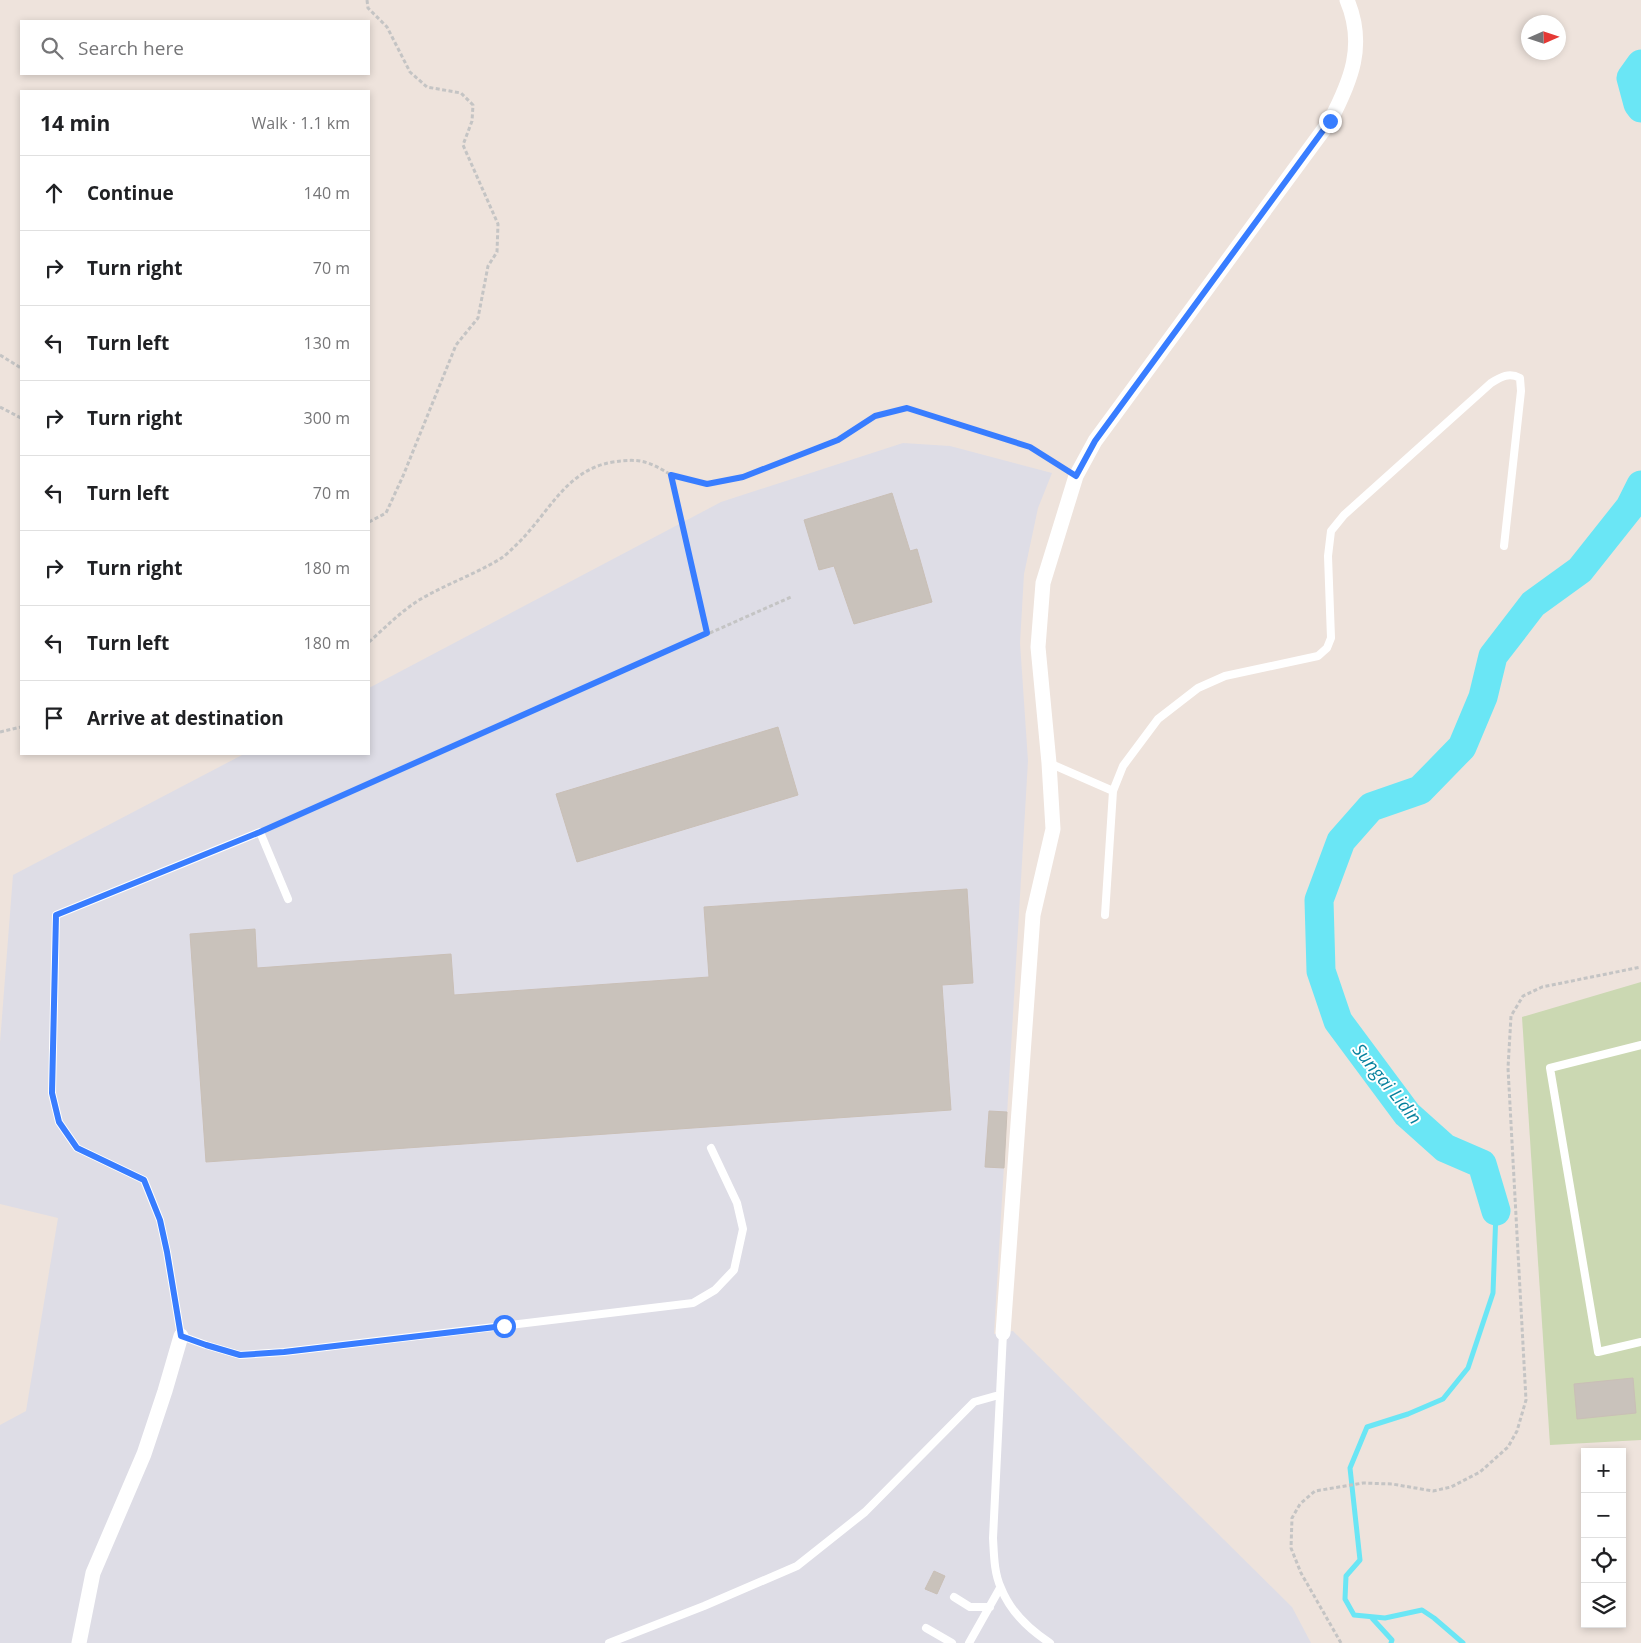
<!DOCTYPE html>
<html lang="en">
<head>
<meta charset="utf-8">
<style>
  body { margin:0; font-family:"Open Sans",sans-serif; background:#f2f2f2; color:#202124 }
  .controls { position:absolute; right:15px; bottom:15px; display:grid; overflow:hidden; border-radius:0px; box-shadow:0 2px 8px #0003 }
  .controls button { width:45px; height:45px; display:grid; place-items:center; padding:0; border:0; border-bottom:1px solid #e0e0e0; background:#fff; color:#202124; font:25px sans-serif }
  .compass { position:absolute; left:1521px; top:15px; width:45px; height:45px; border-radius:50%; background:#fff; box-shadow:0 2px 8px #0003; rotate:87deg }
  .stop { position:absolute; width:15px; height:15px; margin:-11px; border:4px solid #387dff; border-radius:50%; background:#fff }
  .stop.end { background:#387dff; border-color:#fff; box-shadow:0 1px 5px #0008 }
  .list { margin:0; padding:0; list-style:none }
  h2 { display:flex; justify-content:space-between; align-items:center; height:65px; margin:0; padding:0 20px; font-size:21px }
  h2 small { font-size:16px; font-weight:400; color:#757577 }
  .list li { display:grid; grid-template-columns:32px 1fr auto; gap:15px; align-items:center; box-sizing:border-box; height:75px; padding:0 20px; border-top:1px solid #e0e0e0 }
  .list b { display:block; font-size:19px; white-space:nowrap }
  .list em { font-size:16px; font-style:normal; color:#757577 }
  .icon { flex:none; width:28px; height:28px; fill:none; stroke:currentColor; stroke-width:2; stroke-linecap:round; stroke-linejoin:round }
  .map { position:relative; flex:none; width:1641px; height:1643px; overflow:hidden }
  .search { position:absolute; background:#fff; box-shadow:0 2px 8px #0003; left:20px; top:20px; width:350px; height:55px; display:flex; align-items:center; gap:12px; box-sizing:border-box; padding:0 18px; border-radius:0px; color:#757577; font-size:19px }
  .panel { position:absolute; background:#fff; box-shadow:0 2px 8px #0003; left:20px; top:90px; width:350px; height:665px; border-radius:0px }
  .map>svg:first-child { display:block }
</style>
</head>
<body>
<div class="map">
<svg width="1641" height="1643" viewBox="0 0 1641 1643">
  <rect width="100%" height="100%" fill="#eee3dc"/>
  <!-- industrial -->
  <path fill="#dedde6" d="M903,443L950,446L1052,473L1038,508L1024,574L1020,643L1028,761L994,1334L1013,1331L1292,1607L1311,1643H0V1425L26,1411L58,1218L0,1204V1043L13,875L244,754H369V688L721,502Z"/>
  <!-- cemetery -->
  <path fill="#cbd8b2" d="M1641,982V1440L1550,1445L1522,1017Z"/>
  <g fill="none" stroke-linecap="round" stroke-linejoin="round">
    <!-- stream -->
    <path stroke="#6ae6f5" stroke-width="5" d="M1371,1617L1392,1640L1391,1643
      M1463,1643L1434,1618L1422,1610L1385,1618L1354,1615L1345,1599L1346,1576L1360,1560L1350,1468L1367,1427L1408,1414L1443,1399L1468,1368L1493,1293L1496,1211"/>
    <!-- river -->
    <path stroke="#6ae6f5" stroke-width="29" d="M1641,64L1631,78L1638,104L1641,108
      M1496,1211L1482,1164L1445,1148L1407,1114L1338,1021L1321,971L1319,900L1341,841L1371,807L1420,790L1462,747L1483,697L1493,656L1533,604L1580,570L1630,507L1641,485"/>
  </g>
  <!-- building -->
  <path fill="#c9c2bb" stroke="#c9bfb6" d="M892,493L910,551L917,549L932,602L854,624L834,566L819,570L804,520Z
    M778,727L798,795L577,862L556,794Z
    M967,889L973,983L942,985L951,1110L206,1162L190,934L255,929L257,968L451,954L454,995L709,977L704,907Z
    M989,1111L1007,1112L1004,1168L985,1167Z
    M1633,1378L1636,1413L1577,1419L1574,1384Z
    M934,1571L945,1576L937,1594L925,1589Z"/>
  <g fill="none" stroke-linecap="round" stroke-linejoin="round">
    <!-- path -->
    <path stroke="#c4c4c4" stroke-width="3" stroke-dasharray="4 2.5" stroke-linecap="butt" d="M367,0L368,8L387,27L410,72L427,87L461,93L473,105L472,121L463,145L498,224L497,252L488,266L478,318L456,345L403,476L386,513L369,522
      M0,355L21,368
      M0,407L21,418
      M707,633L671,475L707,484L743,477L838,440L875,415L907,408L1030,447L1065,469
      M369,642C388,625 405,607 428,595C452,582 477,573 500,559C505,556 510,551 514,547C548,516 564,470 613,462C639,458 649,461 671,475
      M0,732L21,727
      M270,828L791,597
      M1341,1643L1301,1573L1291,1548L1292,1518L1300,1504L1315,1491L1363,1483L1392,1484L1433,1491L1451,1487L1480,1472L1508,1447L1517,1431L1526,1400L1508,1068L1511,1016L1523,996L1542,987L1641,967"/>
    <!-- lane -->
    <path stroke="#fff" stroke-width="8" d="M1049,763L1113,791L1123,766L1158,719L1198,688L1225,676L1318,656L1327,648L1331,638L1328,556L1331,531L1344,515L1491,383C1501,377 1509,372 1520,378L1521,391L1504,546
      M288,899L260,832L56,915L52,1093L59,1122L77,1148L144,1180L160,1220L167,1252L181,1336L206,1345L240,1355L284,1352L693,1303L715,1290L734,1270L743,1229L737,1203L711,1148
      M1105,915L1113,791
      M1641,1045L1550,1068L1598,1352L1641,1342
      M1003,1333L993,1538C994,1555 994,1573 1001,1588C1010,1611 1030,1630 1050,1643
      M954,1597L970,1607H990
      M926,1628L952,1643
      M609,1643L704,1606L797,1566L865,1512L974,1402L999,1395
      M969,1643L1000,1588"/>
    <!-- street -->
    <path stroke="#fff" stroke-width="15" d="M1003,1333L1033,915L1053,829L1049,763L1038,647L1043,583L1076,476L1095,441L1330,121C1351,81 1366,45 1347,0
      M79,1643L93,1573L144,1454L165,1391L181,1336"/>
  </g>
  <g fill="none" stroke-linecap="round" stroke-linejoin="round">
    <!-- route -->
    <path stroke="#387dff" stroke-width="6" d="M504,1326L284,1352L240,1355L206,1345L181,1336L167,1252L160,1220L144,1180L77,1148L59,1122L52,1093L56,915L260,832L707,633L671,475L707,484L743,477L838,440L875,416L907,408L1030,447L1076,476L1095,441L1330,121"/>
  </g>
  <g text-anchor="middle" stroke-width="4" stroke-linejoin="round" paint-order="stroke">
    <!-- water labels -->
    <g font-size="18" font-style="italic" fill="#07819d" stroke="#fff">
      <text transform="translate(1387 1084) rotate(51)" y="6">Sungai Lidin</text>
    </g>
  </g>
</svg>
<div class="controls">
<button>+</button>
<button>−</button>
<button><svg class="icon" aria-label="locate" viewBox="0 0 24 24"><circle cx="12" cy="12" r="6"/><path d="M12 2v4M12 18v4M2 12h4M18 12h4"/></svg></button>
<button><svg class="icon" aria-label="layers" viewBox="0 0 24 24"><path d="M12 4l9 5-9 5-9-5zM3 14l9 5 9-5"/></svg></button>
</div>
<svg class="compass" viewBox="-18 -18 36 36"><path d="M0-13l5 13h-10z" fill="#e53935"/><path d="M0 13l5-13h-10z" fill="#757577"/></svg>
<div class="stop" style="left:504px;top:1326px"></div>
<div class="stop end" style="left:1330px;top:121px"></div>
<div class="search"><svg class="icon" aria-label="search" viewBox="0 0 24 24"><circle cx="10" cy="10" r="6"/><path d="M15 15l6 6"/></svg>Search here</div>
<section class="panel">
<h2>14 min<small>Walk · 1.1 km</small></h2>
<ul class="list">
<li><svg class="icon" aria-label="ahead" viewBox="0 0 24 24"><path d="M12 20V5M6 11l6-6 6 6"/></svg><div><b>Continue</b></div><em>140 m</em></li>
<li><svg class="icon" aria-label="right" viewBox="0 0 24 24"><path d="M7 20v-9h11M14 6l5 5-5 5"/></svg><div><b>Turn right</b></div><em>70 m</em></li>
<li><svg class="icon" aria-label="left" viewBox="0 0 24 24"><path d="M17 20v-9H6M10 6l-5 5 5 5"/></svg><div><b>Turn left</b></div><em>130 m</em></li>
<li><svg class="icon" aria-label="right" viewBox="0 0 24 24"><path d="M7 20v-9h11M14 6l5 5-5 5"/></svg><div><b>Turn right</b></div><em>300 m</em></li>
<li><svg class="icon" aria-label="left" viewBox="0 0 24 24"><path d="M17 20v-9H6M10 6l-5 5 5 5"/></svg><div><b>Turn left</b></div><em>70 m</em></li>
<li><svg class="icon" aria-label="right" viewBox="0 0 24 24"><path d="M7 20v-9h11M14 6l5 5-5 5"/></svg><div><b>Turn right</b></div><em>180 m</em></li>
<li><svg class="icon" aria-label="left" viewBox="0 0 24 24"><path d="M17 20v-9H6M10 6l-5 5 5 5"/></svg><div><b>Turn left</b></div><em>180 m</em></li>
<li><svg class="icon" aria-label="arrive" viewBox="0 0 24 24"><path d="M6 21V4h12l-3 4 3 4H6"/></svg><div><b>Arrive at destination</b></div></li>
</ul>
</section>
</div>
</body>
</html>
